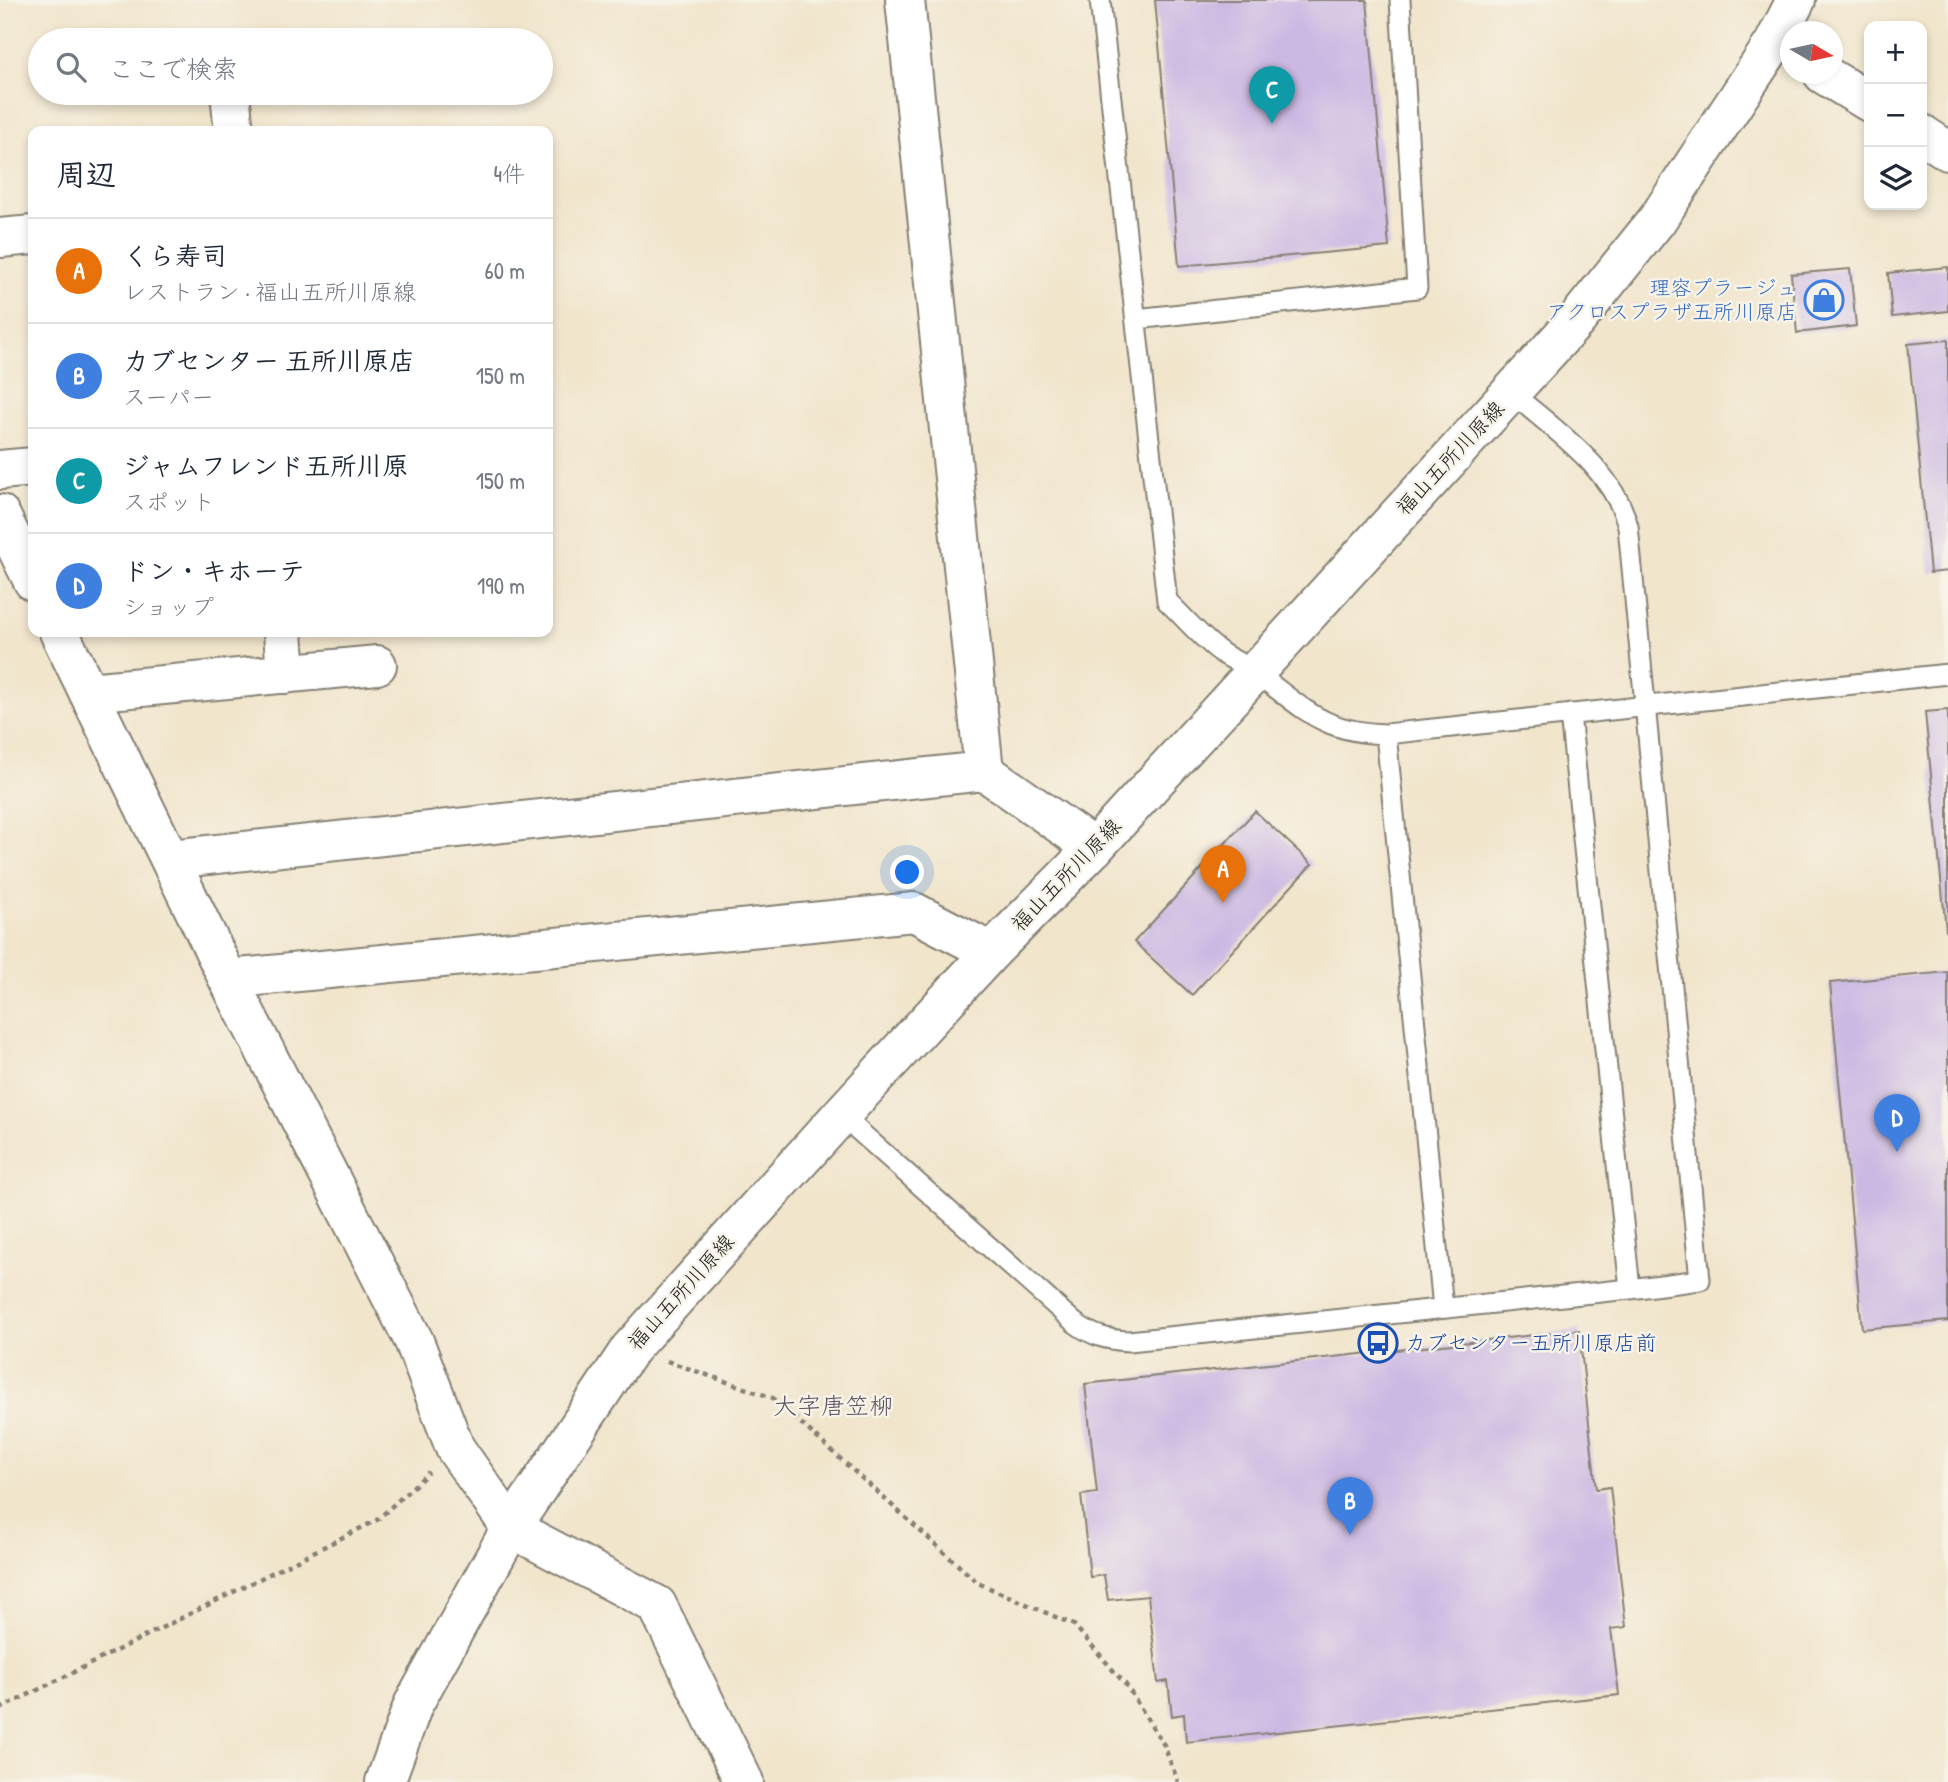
<!DOCTYPE html>
<html lang="ja">
<head>
<meta charset="utf-8">
<style>
  body { margin:0; font-family:"Patrick Hand","Klee One",sans-serif; background:#f6f6f7; color:#1f2937 }
  .controls { position:absolute; right:21px; top:21px; display:grid; overflow:hidden; border-radius:14px; box-shadow:0 4px 10px #0003 }
  .controls button { width:63px; height:63px; display:grid; place-items:center; padding:0; border:0; border-bottom:2px solid #e0e1e3; background:#fff; color:#1f2937; font:35px sans-serif }
  .compass { position:absolute; left:1780px; top:21px; width:63px; height:63px; border-radius:50%; background:#fff; box-shadow:0 4px 10px #0003; rotate:99deg }
  .you { position:absolute; left:908px; top:873px; width:24px; height:24px; margin:-18px; border:5px solid #fff; border-radius:50%; background:#1a73e8; box-shadow:0 0 0 10px #1a73e833 }
  .badge { display:grid; place-items:center; width:46px; height:46px; border-radius:50%; background:#b5179e; color:#fff; font-size:23px; font-weight:700 }
  .pin { position:absolute; translate:-50% -58px; filter:drop-shadow(0 2px 4px #0008) }
  .pin::after { content:''; position:absolute; top:37px; width:24px; height:21px; background:inherit; clip-path:polygon(0 0,100% 0,50% 100%) }
  .list { margin:0; padding:0; list-style:none }
  h2 { display:flex; justify-content:space-between; align-items:center; height:91px; margin:0; padding:0 28px; font-size:30px }
  h2 small { font-size:23px; font-weight:400; color:#747a83 }
  .list li { display:grid; grid-template-columns:46px 1fr auto; gap:21px; align-items:center; box-sizing:border-box; height:105px; padding:0 28px; border-top:2px solid #e0e1e3 }
  .list b { display:block; font-size:26px; white-space:nowrap }
  .list p { margin:0; font-size:23px; white-space:nowrap; color:#747a83 }
  .list em { font-size:23px; font-style:normal; color:#747a83 }
  .icon { flex:none; width:38px; height:38px; fill:none; stroke:currentColor; stroke-width:2; stroke-linecap:round; stroke-linejoin:round }
  .map { position:relative; flex:none; width:1948px; height:1782px; overflow:hidden }
  .search { position:absolute; background:#fff; box-shadow:0 4px 10px #0003; left:28px; top:28px; width:525px; height:77px; display:flex; align-items:center; gap:18px; box-sizing:border-box; padding:0 24px; border-radius:38px; color:#747a83; font-size:26px }
  .panel { position:absolute; background:#fff; box-shadow:0 4px 10px #0003; left:28px; top:126px; width:525px; height:511px; border-radius:14px }
  .map>svg:first-child { display:block }
</style>
</head>
<body>
<div class="map">
<svg width="1948" height="1782" viewBox="0 0 1948 1782">
  <rect width="100%" height="100%" fill="#f7f3e8"/>
  <filter id="ink" filterUnits="userSpaceOnUse"><feTurbulence type="fractalNoise" baseFrequency=".0143" numOctaves="2"/><feDisplacementMap in="SourceGraphic" scale="14" xChannelSelector="R" yChannelSelector="G"/><feConvolveMatrix kernelMatrix="1 2 1 2 8 2 1 2 1" color-interpolation-filters="sRGB"/></filter>
  <filter id="wash" filterUnits="userSpaceOnUse"><feTurbulence type="fractalNoise" baseFrequency=".00686" numOctaves="4" result="noise"/><feDisplacementMap in="SourceGraphic" scale="28" xChannelSelector="R" yChannelSelector="G"/><feGaussianBlur stdDeviation="1.57" result="paint"/><feColorMatrix in="noise" values="0 0 0 0 0 0 0 0 0 0 0 0 0 0 0 0 0 1.4 0 .05"/><feComposite in="paint" operator="in"/></filter>
  <g filter="url(#wash)">
    <rect width="100%" height="100%" fill="#f1e5cc"/>
    <g id="blocks">
      <!-- building -->
      <path fill="#ccb9e3" d="M1155,0H1367L1389,247L1179,266Z
        M1948,267V311L1892,317L1888,273Z
        M1850,269L1856,326L1797,333L1791,274Z
        M1948,340V571L1930,573L1908,344Z
        M1948,710V931H1946L1925,712Z
        M1255,811L1312,864L1192,995L1134,942Z
        M1948,972V1321L1862,1329L1830,983Z
        M1579,1330L1596,1489L1610,1487L1626,1627L1611,1629L1619,1695L1186,1742L1184,1714L1172,1716L1168,1681L1158,1683L1148,1596L1108,1600L1104,1575L1090,1577L1081,1495L1097,1493L1085,1384Z"/>
    </g>
  </g>
  <g filter="url(#ink)">
    <use href="#blocks" fill-opacity="0" stroke="#868074" stroke-width="2"/>
    <g fill="none" stroke-linecap="round" stroke-linejoin="round">
      <!-- service casing -->
      <g stroke="#868074" stroke-width="23">
        <path id="service" d="M1100,0L1167,601C1185,618 1202,639 1222,653C1232,660 1244,664 1254,672C1304,707 1319,732 1386,734L1948,674
          M1136,319L1417,288L1400,0
          M1511,392C1555,431 1612,467 1628,526L1700,1280L1630,1289
          M1386,734L1443,1308
          M841,1115L1075,1323C1093,1336 1107,1340 1129,1341L1630,1289L1570,714"/>
      </g>
      <!-- minor casing -->
      <g stroke="#868074" stroke-width="42">
        <path id="minor" d="M905,0L984,771
          M1823,74L1869,102
          M230,93L234,131
          M1922,134L1948,151
          M0,238L33,235
          M0,470L33,467
          M0,514L33,581
          M59,632L228,979L414,1341L455,1448L511,1528L657,1605L744,1782
          M283,632L286,674
          M88,692L377,665
          M171,859L984,771L1094,848
          M228,979L914,912L991,952"/>
      </g>
      <!-- secondary casing -->
      <g stroke="#868074" stroke-width="42">
        <path id="secondary" d="M385,1782L413,1705L511,1528L630,1349L841,1115L991,952L1094,848L1575,322L1657,220L1774,43L1796,0"/>
      </g>
      <!-- path -->
      <path stroke="#868074" stroke-width="4.5" stroke-dasharray="5 5" stroke-linecap="butt" d="M667,1361L773,1398L978,1583L1074,1625L1126,1685L1164,1745L1178,1782
        M0,1709L377,1520L429,1472"/>
      <!-- service -->
      <use href="#service" stroke="#fff" stroke-width="19"/>
      <!-- minor -->
      <use href="#minor" stroke="#fff" stroke-width="38"/>
      <!-- secondary -->
      <use href="#secondary" stroke="#fff" stroke-width="38"/>
    </g>
  </g>
  <!-- icons -->
  <defs>
    <g id="shop-ring" transform="scale(2.0125)"><circle r="9.5" fill="#f7f3e8" stroke="#3f7fe0" stroke-width="1.5"/><path d="M-5-2.5h2.3a2.7 3.5 0 0 1 5.4 0H5L5.5 6h-11ZM-1.5-2.5h3a1.5 2.3 0 0 0-3 0Z" fill="#3f7fe0"/></g>
    <g id="bus-ring" transform="scale(2.0125)"><circle r="9.5" fill="#f7f3e8" stroke="#1a4fb4" stroke-width="1.5"/><path d="M-5-6H5V4H4V6H2V4H-2V6H-4V4H-5ZM-3.5-4V0h7V-4ZM-3.5 1.2v1.5H-2V1.2ZM2 1.2v1.5H3.5V1.2Z" fill="#1a4fb4"/></g>
  </defs>
  <g fill-rule="evenodd">
    <use href="#shop-ring" x="1824" y="300"/>
    <use href="#bus-ring" x="1378" y="1343"/>
  </g>
  <g text-anchor="middle" stroke-width="5" stroke-linejoin="round" paint-order="stroke">
    <!-- shop labels -->
    <g font-size="21" fill="#366cbe" stroke="#f7f3e8" text-anchor="end">
      <text x="1797" y="295">理容プラージュ<tspan x="1797" dy="24">アクロスプラザ五所川原店</tspan></text>
    </g>
    <!-- street labels -->
    <g font-size="21" fill="#1c1c1c" stroke="#f7f3e8">
      <text transform="translate(1450 458) rotate(-47)" y="7">福山五所川原線</text>
      <text transform="translate(1066 875) rotate(-46)" y="7">福山五所川原線</text>
      <text transform="translate(681 1292) rotate(-48)" y="7">福山五所川原線</text>
    </g>
    <!-- transit labels -->
    <g font-size="21" fill="#164399" stroke="#f7f3e8" text-anchor="start">
      <text x="1405" y="1350">カブセンター五所川原店前</text>
    </g>
    <!-- quarter labels -->
    <g font-size="24" fill="#5a5362" stroke="#f7f3e8">
      <text x="833" y="1414">大字唐笠柳</text>
    </g>
  </g>
</svg>
<div class="controls">
<button>+</button>
<button>−</button>
<button><svg class="icon" aria-label="layers" viewBox="0 0 24 24"><path d="M12 4l9 5-9 5-9-5zM3 14l9 5 9-5"/></svg></button>
</div>
<svg class="compass" viewBox="-18 -18 36 36"><path d="M0-13l5 13h-10z" fill="#e53935"/><path d="M0 13l5-13h-10z" fill="#747a83"/></svg>
<div class="you"></div>
<div class="pin badge" style="left:1223px;top:903px;background:#e8710a">A</div>
<div class="pin badge" style="left:1350px;top:1535px;background:#3f7fe0">B</div>
<div class="pin badge" style="left:1272px;top:124px;background:#0f9aa8">C</div>
<div class="pin badge" style="left:1897px;top:1152px;background:#3f7fe0">D</div>
<div class="search"><svg class="icon" aria-label="search" viewBox="0 0 24 24"><circle cx="10" cy="10" r="6"/><path d="M15 15l6 6"/></svg>ここで検索</div>
<section class="panel">
<h2>周辺<small>4件</small></h2>
<ul class="list">
<li><span class="badge" style="background:#e8710a">A</span><div><b>くら寿司</b><p>レストラン · 福山五所川原線</p></div><em>60 m</em></li>
<li><span class="badge" style="background:#3f7fe0">B</span><div><b>カブセンター 五所川原店</b><p>スーパー</p></div><em>150 m</em></li>
<li><span class="badge" style="background:#0f9aa8">C</span><div><b>ジャムフレンド五所川原</b><p>スポット</p></div><em>150 m</em></li>
<li><span class="badge" style="background:#3f7fe0">D</span><div><b>ドン・キホーテ</b><p>ショップ</p></div><em>190 m</em></li>
</ul>
</section>
</div>
</body>
</html>
